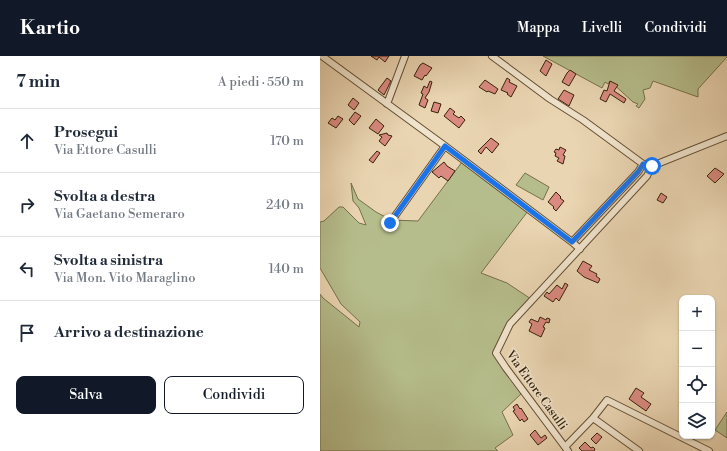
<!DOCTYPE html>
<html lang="it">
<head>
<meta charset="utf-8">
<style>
  body { margin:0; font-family:"Libre Bodoni",serif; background:#f6f6f7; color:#1f2937 }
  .controls { position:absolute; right:12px; bottom:12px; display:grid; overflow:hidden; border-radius:8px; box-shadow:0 1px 3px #0004 }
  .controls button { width:36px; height:36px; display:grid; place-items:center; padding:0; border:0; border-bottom:1px solid #e0e1e3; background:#fff; color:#1f2937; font:20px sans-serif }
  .stop { position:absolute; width:12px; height:12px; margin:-9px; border:3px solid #1a73e8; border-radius:50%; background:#fff }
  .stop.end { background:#1a73e8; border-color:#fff; box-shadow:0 1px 4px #0008 }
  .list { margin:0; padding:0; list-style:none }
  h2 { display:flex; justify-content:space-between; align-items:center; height:52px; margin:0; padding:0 16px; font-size:17px }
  h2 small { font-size:13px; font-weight:400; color:#747a83 }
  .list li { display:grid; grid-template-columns:26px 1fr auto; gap:12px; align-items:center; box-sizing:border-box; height:64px; padding:0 16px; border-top:1px solid #e0e1e3 }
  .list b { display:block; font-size:15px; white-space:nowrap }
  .list p { margin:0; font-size:13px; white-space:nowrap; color:#747a83 }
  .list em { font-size:13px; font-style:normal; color:#747a83 }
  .actions { display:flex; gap:8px; padding:12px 16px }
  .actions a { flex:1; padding:9px 0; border:1px solid #111827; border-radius:8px; text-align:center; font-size:14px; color:#111827 }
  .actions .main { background:#111827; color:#fff }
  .icon { flex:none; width:22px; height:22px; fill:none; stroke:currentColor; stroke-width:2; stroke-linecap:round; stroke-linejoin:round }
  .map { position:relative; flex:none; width:407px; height:395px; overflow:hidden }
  header { display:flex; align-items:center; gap:24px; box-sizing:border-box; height:56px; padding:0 20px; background:#111827; color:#fff }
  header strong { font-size:19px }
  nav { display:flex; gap:22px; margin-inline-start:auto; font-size:14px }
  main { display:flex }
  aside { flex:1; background:#fff }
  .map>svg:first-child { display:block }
</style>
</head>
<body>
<header>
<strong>Kartio</strong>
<nav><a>Mappa</a><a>Livelli</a><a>Condividi</a></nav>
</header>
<main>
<aside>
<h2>7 min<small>A piedi · 550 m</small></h2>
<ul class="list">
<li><svg class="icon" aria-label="ahead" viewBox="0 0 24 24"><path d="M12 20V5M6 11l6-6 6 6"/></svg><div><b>Prosegui</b><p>Via Ettore Casulli</p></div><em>170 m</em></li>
<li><svg class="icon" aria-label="right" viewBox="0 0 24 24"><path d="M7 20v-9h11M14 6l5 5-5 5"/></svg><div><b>Svolta a destra</b><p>Via Gaetano Semeraro</p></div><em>240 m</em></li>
<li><svg class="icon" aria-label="left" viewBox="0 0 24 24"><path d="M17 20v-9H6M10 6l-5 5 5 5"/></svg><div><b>Svolta a sinistra</b><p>Via Mon. Vito Maraglino</p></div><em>140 m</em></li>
<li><svg class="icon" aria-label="arrive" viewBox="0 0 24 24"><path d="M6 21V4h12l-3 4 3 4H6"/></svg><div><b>Arrivo a destinazione</b></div></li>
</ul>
<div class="actions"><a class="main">Salva</a><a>Condividi</a></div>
</aside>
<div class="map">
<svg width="407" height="395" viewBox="0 0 407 395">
  <rect width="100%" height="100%" fill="#ead5b2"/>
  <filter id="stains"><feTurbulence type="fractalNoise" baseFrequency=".005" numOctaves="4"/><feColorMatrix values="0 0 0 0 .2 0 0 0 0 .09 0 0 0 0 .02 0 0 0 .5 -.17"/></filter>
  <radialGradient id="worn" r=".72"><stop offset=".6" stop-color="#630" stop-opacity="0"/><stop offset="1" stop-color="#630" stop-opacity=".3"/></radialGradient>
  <!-- green -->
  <path fill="#b6bd8c" stroke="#76704a" d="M223,0H407V1L378,33V41L333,25L330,32L323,34L325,43L319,52L316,50L318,48L313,46L290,25L288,28L285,26L282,32Z
    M142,106L208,155L161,217L187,227L211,243L189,268L176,296L203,336L182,356L193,379L175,392L178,395H0V238L3,242L39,271L40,266L21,248L0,212V166L4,165L19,151H23L39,167L46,169L39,152L33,145L31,127L38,143L56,156L71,164L98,165Z
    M205,117L229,131L223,144L196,129Z
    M407,356V382L395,374Z"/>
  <!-- building -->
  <path fill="#da8a80" stroke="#372209" d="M51,0H69L65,6L59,1L57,4Z
    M226,4L232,8L226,20L220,15Z
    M103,7L112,12L106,20L105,19L102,24L94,20L100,9Z
    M250,14L256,18L249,30L242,26L247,17Z
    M67,22L71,25L64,39L58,34Z
    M187,22L190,24L189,26L197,30L191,41L187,38L188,37L181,34Z
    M165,24L178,33L175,38L168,35L167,36L159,31Z
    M110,25L112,26L109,36L105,42L108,44L105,52L99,49L103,38L101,37L104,30L107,32Z
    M290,25L298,29L294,35L306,43L304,47L290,38L286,46L280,43L284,34L287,35Z
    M244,34L254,39L249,50L238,43Z
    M33,42L39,47L34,54L28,49Z
    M114,46L121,48L118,57L111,55Z
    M130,52L135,56L133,58L139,62L141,60L145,64L139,72L124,60Z
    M35,56L41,60L34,69L29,64Z
    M18,60L23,63L16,72L8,67L12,62L15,64Z
    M56,63L64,70L58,78L49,72Z
    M67,77L68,79L72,80L65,90L59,85L62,81L59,79Z
    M171,82L179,88L172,97L166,91L161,98L158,95Z
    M240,91L246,94L243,99L245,100L243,108L237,105L239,102L235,100L236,97L234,96L236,93L239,94Z
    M57,95L60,97L53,107L49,104Z
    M124,106L127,110L135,115L128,125L121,120L119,122L112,116Z
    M395,112L404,118L395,127L387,120Z
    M236,136L241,141L240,142L244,145L236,155L233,152L234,151L228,146Z
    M341,137L347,141L343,147L337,144Z
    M263,205L272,210L269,214L277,218L276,220L280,223L278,227L264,221L257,215Z
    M245,227L248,229L239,245L236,242L233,246L224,240L227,236L229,238L237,229L242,233Z
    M220,261L226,264L227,262L230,263L229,267L226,266L223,271L225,272L221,281L209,275L212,268L209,266L211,263L218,266Z
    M316,332L324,337L321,341L331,348L326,355L309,343Z
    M197,348L200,353L201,352L208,363L204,366L202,363L200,365L193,355L195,354L193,351Z
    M215,374L221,382L225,379L227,382L218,389L210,379Z
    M277,377L282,381L276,388L271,383Z
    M265,386L271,392L273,391L275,393L274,395H262L259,392Z"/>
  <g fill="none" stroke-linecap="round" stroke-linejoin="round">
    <!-- minor casing -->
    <g stroke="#644f33" stroke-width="8">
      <path id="minor" d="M2,0L125,90L252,186
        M172,0L230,43L263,64L323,108L332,110L407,80
        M67,48L85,0
        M70,167L125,90
        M260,193L252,186L318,116L323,108
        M273,362L319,395
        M245,391L273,362L287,344L389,395
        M248,395L186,312L176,297L190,268L327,120L332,110"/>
    </g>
    <!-- minor -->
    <use href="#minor" stroke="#f1e4cd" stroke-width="6"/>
  </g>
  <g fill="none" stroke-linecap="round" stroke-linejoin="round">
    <!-- route -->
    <path stroke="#1a73e8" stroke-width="5" d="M70,167L125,90L252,186L318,116L323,108L332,110"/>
  </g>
  <g text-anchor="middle" stroke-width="3" stroke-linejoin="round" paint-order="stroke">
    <!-- street labels -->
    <g font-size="12" fill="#372209" stroke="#f1e4cd">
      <text transform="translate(217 334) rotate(54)" y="4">Via Ettore Casulli</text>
    </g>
  </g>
  <rect width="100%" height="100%" filter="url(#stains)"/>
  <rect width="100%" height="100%" fill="url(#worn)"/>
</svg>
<div class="controls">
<button>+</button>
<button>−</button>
<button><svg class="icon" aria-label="locate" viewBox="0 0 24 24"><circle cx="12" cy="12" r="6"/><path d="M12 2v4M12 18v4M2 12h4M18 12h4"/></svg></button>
<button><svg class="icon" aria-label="layers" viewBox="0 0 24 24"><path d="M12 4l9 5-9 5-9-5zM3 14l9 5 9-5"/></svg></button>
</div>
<div class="stop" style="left:332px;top:110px"></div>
<div class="stop end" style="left:70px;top:167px"></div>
</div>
</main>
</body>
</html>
